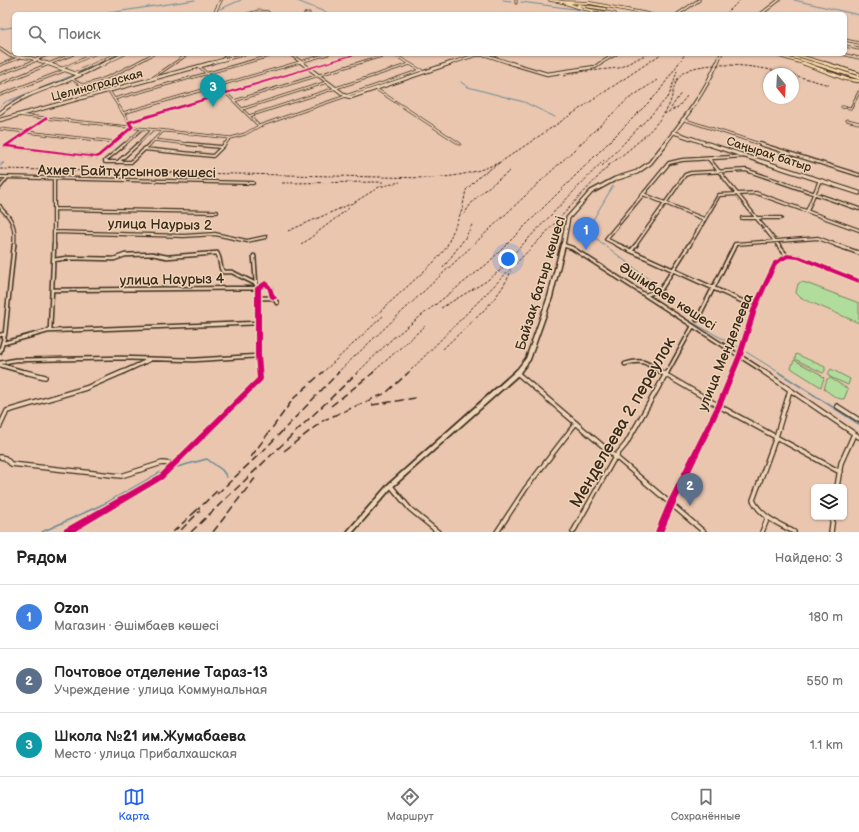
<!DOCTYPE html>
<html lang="ru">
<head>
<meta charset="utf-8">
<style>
  body { margin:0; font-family:"Balsamiq Sans",sans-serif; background:#f6f6f6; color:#222 }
  .controls { position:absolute; right:12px; bottom:12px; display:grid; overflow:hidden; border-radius:6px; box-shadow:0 1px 3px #0004 }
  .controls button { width:36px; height:36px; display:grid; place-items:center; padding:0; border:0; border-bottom:1px solid #e0e0e0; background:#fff; color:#222; font:20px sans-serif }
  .compass { position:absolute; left:763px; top:68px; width:36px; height:36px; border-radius:50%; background:#fff; box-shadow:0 1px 3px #0004; rotate:162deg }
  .you { position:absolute; left:508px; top:259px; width:14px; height:14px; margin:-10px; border:3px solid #fff; border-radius:50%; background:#1a73e8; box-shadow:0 0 0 6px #1a73e833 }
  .badge { display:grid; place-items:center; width:26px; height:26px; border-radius:50%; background:#2563eb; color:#fff; font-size:13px; font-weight:700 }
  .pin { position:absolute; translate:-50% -33px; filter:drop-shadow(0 1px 2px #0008) }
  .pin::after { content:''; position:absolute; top:21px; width:14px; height:12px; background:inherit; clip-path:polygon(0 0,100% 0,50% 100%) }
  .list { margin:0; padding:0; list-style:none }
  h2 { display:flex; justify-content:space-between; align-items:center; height:52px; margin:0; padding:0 16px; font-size:17px }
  h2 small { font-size:13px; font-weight:400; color:#767676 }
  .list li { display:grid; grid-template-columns:26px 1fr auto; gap:12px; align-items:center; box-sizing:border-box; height:64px; padding:0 16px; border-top:1px solid #e0e0e0 }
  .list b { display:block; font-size:15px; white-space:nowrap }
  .list p { margin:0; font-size:13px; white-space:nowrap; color:#767676 }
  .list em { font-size:13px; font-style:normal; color:#767676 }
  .icon { flex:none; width:22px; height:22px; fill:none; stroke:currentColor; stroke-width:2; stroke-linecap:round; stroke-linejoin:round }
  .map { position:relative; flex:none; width:859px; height:532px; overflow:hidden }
  .search { position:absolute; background:#fff; box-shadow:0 1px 3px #0004; left:12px; right:12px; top:12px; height:44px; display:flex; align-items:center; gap:10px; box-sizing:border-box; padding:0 14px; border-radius:6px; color:#767676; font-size:15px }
  .sheet { height:244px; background:#fff }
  nav { display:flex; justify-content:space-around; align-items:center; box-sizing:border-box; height:56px; border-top:1px solid #e0e0e0; background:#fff; font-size:11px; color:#767676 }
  nav a { display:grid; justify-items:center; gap:2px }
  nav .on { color:#2563eb }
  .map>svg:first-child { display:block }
</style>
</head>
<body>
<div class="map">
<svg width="859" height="532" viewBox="0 0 859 532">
  <rect width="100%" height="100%" fill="#eac6af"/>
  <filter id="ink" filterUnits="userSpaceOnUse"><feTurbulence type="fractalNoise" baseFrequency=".025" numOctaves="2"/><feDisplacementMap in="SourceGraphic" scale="8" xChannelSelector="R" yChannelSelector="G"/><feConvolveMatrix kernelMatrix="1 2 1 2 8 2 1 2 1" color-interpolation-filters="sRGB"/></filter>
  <g filter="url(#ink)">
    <!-- green -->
    <path fill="#b0dd9c" stroke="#76845d" d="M801,282L806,283L859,303V323L801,298L796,293L798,284Z
      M796,354L825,367V371L823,373L795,359Z
      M794,360L820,374L824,378L821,387L794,370L791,368Z
      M831,369L850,379L848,385L830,377L828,374Z
      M830,378L848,389L844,399C837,400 830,393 824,389L827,379Z"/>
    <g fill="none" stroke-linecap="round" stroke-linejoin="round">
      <!-- stream-far1 -->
      <path stroke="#668994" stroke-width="1" d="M295,0L330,14
        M503,0L511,1
        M794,0L859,15
        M521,2L605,13
        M220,9L241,0
        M629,9L654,14
        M102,14L195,0
        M210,14L214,10
        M0,29L14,27
        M798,54L824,62
        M827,63L859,72
        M461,82L468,87L524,102L555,117
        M8,101L74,75L120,54
        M0,106L7,101
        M0,163H4L0,166
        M613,186L591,223L590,230L593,236L655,284L652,297L664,306
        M673,312L740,348
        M743,350L780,373"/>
      <!-- stream -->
      <path stroke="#668994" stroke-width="1.5" d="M778,372L859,424
        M173,468L207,459L222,470L227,477
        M42,532L108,502L168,468"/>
      <!-- minor-far3 casing -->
      <g stroke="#3b2a1e" stroke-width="3">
        <path id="minor-far3" d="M516,0V3
          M248,14L259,11L268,12
          M305,14L309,13
          M845,40L859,43
          M845,46L859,49
          M393,54L422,71
          M842,54L859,58
          M35,60L49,54
          M222,60L227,54
          M0,65L21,57
          M199,66L259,126
          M61,69L94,54
          M74,73L116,54
          M0,74L37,60
          M72,79C74,80 78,83 80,84C94,88 140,61 153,54
          M151,79L188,54
          M0,84L73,54
          M376,89L460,144
          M109,91L129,122
          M0,95L66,70
          M114,99L277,54
          M234,101L388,54
          M842,107L851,108L859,92
          M242,109L327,82
          M123,113L328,54
          M17,115L231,138L245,134L259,126L421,70
          M249,116L410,64
          M682,119L763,145
          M847,120L859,123
          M0,129L115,142
          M154,140L197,145
          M7,145L46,118
          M112,145L132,127L129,122L357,54
          M124,145L142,129
          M137,145L152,130
          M149,145L163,131
          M224,145L230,138"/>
      </g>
      <!-- minor-far2 casing -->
      <g stroke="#3b2a1e" stroke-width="4.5">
        <path id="minor-far2" d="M9,144L5,146L97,157L113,144
          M188,144L221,147
          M760,144L859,175
          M144,149L213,156L225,144
          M709,159L779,246
          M105,161L125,144
          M105,162H131L150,144
          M118,162L138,144
          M0,177L253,183
          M54,179V246
          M0,187L7,178
          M643,194L704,219
          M0,206C2,211 5,212 8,216C15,225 15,235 14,246
          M54,209L217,212
          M807,211L820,180
          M742,218H781
          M54,232L184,236L215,234L247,241L266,237
          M563,245L565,246
          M620,246L606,239L669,163L682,160L747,156
          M635,246L685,175L691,173L746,170L859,209
          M689,246L719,195L756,193L859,230
          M734,246L735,244L818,238L839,246"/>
      </g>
      <!-- minor-far1 casing -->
      <g stroke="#3b2a1e" stroke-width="5.5">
        <path id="minor-far1" d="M563,245L572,248L766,373
          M618,245L755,307
          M778,245L787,256
          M836,245L859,253
          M631,251L636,245
          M54,260L67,258L114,259L125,255L152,254L167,257L217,253C221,259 219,266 223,272H232L256,284
          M53,290L258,288L256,284L254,256
          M646,295L661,289L689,245
          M258,298H274L277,303
          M697,320L735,245
          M50,331L54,245
          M0,335L5,334
          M4,343L48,331L258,323
          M0,352L5,334L14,245
          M0,363L15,360L122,358L193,360L258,356
          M625,364C643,358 647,363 662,373
          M0,365L28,373
          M121,373L149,360
          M259,373L258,288L265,283L271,289V295L274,298
          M667,373L693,326
          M733,373L740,355L755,307L775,263L787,256L799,257L859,281"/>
      </g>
      <!-- minor casing -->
      <g stroke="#3b2a1e" stroke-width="6">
        <path id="minor" d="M25,372L45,377
          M661,372L719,406L840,472
          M764,372L859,437
          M517,373L704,532
          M790,390L776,437L753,500C761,517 778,523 794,532
          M837,406L859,420
          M0,426L7,411L86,388L123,372
          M0,457L5,458L11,464L121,476L162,463L173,464
          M391,486L410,509L438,532
          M837,487L841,463L854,434
          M67,532L161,477L260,379L259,372
          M497,532L526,488L576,423
          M573,532L615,457L626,444L667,372
          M659,532C682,478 711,426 733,372
          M762,532L768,517
          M831,532L833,517"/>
      </g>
      <!-- tertiary-far2 casing -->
      <g stroke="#3b2a1e" stroke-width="3.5">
        <path id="tertiary-far2" d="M214,14L221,0
          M678,14L699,0
          M761,14L779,0
          M0,49L10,56L31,58L49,64
          M290,54L304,64
          M103,64L124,54
          M207,64L245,54
          M448,64L476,55H486L513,64
          M599,64L616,54"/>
      </g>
      <!-- tertiary-far1 casing -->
      <g stroke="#3b2a1e" stroke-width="4.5">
        <path id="tertiary-far1" d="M46,63L79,75
          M302,63L346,96L351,97L451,63
          M510,63L547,74L595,67L601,63
          M0,113C19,97 41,90 64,82C78,76 91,70 105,63
          M0,120L211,63
          M673,132L711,145"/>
      </g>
      <!-- tertiary casing -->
      <g stroke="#3b2a1e" stroke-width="5.5">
        <path id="tertiary" d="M708,144L859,193"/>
      </g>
      <!-- secondary-far4 casing -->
      <g stroke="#3b2a1e" stroke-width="3.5">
        <path id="secondary-far4" d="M717,64L721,54"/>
      </g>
      <!-- secondary-far3 casing -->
      <g stroke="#3b2a1e" stroke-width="4.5">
        <path id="secondary-far3" d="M664,145C684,119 704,94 717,63"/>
      </g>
      <!-- secondary-far2 casing -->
      <g stroke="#3b2a1e" stroke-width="5.5">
        <path id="secondary-far2" d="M563,246L568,218L591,192L615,179L637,172L650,163L665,144"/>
      </g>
      <!-- secondary-far1 casing -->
      <g stroke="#3b2a1e" stroke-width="7">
        <path id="secondary-far1" d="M517,373L528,359L550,297L563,245"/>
      </g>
      <!-- secondary casing -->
      <g stroke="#3b2a1e" stroke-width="8">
        <path id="secondary" d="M350,532L390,486L518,372"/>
      </g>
      <!-- primary-far1 casing -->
      <g stroke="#3b2a1e" stroke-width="3.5">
        <path id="primary-far1" d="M550,0L563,2
          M561,2L590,3L648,14
          M565,3L584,9L615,14
          M578,5L605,9
          M773,54L806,64
          M793,54L827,64
          M793,57L816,64"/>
      </g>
      <!-- primary casing -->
      <g stroke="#3b2a1e" stroke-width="4.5">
        <path id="primary" d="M803,63L846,79L859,81
          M813,63L859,78
          M824,63L859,74"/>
      </g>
      <!-- minor-far3 -->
      <use href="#minor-far3" stroke="#efd5b6" stroke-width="1.5"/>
      <!-- minor-far2 -->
      <use href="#minor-far2" stroke="#efd5b6" stroke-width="2"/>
      <!-- minor-far1 -->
      <use href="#minor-far1" stroke="#efd5b6" stroke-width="2.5"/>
      <!-- minor -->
      <use href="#minor" stroke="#efd5b6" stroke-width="3.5"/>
      <!-- tertiary-far2 -->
      <use href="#tertiary-far2" stroke="#efd5b6" stroke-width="2"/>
      <!-- tertiary-far1 -->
      <use href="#tertiary-far1" stroke="#efd5b6" stroke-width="2.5"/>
      <!-- tertiary -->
      <use href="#tertiary" stroke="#efd5b6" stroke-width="3"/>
      <!-- secondary-far4 -->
      <use href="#secondary-far4" stroke="#efd5b6" stroke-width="2"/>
      <!-- secondary-far3 -->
      <use href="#secondary-far3" stroke="#efd5b6" stroke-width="2.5"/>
      <!-- secondary-far2 -->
      <use href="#secondary-far2" stroke="#efd5b6" stroke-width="3"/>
      <!-- secondary-far1 -->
      <use href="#secondary-far1" stroke="#efd5b6" stroke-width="4"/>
      <!-- secondary -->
      <use href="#secondary" stroke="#efd5b6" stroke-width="4.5"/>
      <!-- primary-far1 -->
      <use href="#primary-far1" stroke="#fcdcac" stroke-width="2"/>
      <!-- primary -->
      <use href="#primary" stroke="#fcdcac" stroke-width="2.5"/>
      <!-- rail-far1 -->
      <path stroke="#3b2a1e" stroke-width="1" stroke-dasharray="3 1.5" stroke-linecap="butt" d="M726,14L740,0
        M793,75L829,85
        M564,76L578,72L619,68L647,54
        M671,108L681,93
        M664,114L678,107L688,95
        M602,166L669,96L677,71
        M608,166C629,150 653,132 667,109C674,98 672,81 683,73C704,58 765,67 788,74
        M0,169L428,178C454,177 478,173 502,161
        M282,183L383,182
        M464,215C474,195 493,184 510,171
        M288,231L355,202L379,187L400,182
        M301,245L349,208
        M443,268L465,238L473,223
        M500,268L604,160
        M441,308L485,282L506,266
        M373,318L434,262L446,248L462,210L466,190L480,176L661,54
        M443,349C467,325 498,303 511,271
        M322,373L383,316
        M337,373L627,100L657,80
        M357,373L393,338L487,264L658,93L685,54
        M372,373L425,326
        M408,373L542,237L610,164"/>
      <!-- rail -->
      <path stroke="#3b2a1e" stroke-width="1.5" stroke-dasharray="8 4" stroke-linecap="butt" d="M372,405L415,398
        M331,406L374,372
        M284,451L324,420L386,393L409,372
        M251,457L294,398L323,372
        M217,494L266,448L339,372
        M194,513L220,488
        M181,530L200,511
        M173,532L198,509
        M191,532L358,372
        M213,532L256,477"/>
      <!-- cycleway casing -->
      <g stroke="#efd5b6" stroke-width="3">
        <path id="cycleway" d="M354,54H358L131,123L134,127L133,128L98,158L5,147L3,146L46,117L48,118L47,119L9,145L96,156L130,127L127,122L128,121Z
          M787,254L801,256L859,279V283L798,259L788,258L777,264L758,307L743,355L722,406L674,507L663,532H655L668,501L716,405L737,355L752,307L773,263V262Z
          M265,281C275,287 271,291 277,298L276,299C268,300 270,295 268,290C268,289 266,287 265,286L261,289V356L263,379L262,381L163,479L74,532H63L64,529L159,475L257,378L255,356V288L256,287Z"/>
      </g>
      <!-- cycleway -->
      <use href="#cycleway" fill="#d6006c" fill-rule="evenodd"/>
    </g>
  </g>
  <g text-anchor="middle" stroke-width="3" stroke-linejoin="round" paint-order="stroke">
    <!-- far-street labels -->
    <g font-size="12" fill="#3b2a1e" stroke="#efd5b6">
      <text transform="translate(97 85) rotate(-15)" y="4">Целиноградская</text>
      <text transform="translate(769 154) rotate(18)" y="4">Саңырақ батыр</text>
    </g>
    <!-- street labels -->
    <g font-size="14" fill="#3b2a1e" stroke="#efd5b6">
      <text transform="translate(127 171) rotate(1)" y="5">Ахмет Байтұрсынов көшесі</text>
      <text transform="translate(160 224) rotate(1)" y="5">улица Наурыз 2</text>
      <text transform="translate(172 279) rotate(-1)" y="5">улица Наурыз 4</text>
      <text transform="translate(540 283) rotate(-73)" y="5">Байзақ батыр көшесі</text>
      <text transform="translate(668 296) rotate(33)" y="5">Әшімбаев көшесі</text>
      <text transform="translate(725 352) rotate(-68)" y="5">улица Менделеева</text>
    </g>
    <!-- near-street labels -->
    <g font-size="17" fill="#3b2a1e" stroke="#efd5b6">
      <text transform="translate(622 422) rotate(-60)" y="6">Менделеева 2 переулок</text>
    </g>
  </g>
</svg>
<div class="controls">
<button><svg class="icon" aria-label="layers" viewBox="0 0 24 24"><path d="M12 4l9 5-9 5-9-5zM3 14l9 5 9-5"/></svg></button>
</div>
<svg class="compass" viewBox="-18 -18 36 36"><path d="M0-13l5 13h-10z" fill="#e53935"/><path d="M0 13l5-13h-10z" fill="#767676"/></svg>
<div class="you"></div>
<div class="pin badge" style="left:586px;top:250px;background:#3f7fe0">1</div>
<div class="pin badge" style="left:690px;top:506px;background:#5c6f8a">2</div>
<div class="pin badge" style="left:213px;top:107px;background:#0f9aa8">3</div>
<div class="search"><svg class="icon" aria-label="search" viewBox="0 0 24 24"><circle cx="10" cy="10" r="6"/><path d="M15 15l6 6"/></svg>Поиск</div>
</div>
<section class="sheet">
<h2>Рядом<small>Найдено: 3</small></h2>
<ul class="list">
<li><span class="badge" style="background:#3f7fe0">1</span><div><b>Ozon</b><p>Магазин · Әшімбаев көшесі</p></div><em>180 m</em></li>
<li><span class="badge" style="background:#5c6f8a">2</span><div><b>Почтовое отделение Тараз-13</b><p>Учреждение · улица Коммунальная</p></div><em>550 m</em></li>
<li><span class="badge" style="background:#0f9aa8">3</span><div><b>Школа №21 им.Жумабаева</b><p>Место · улица Прибалхашская</p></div><em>1.1 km</em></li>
</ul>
</section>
<nav>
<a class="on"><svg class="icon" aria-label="map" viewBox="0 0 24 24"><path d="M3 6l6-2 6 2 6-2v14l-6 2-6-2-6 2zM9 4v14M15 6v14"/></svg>Карта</a>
<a><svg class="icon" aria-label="directions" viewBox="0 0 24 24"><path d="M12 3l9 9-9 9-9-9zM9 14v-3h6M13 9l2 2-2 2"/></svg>Маршрут</a>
<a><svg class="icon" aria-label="saved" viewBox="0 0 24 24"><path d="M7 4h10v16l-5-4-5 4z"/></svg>Сохранённые</a>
</nav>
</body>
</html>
